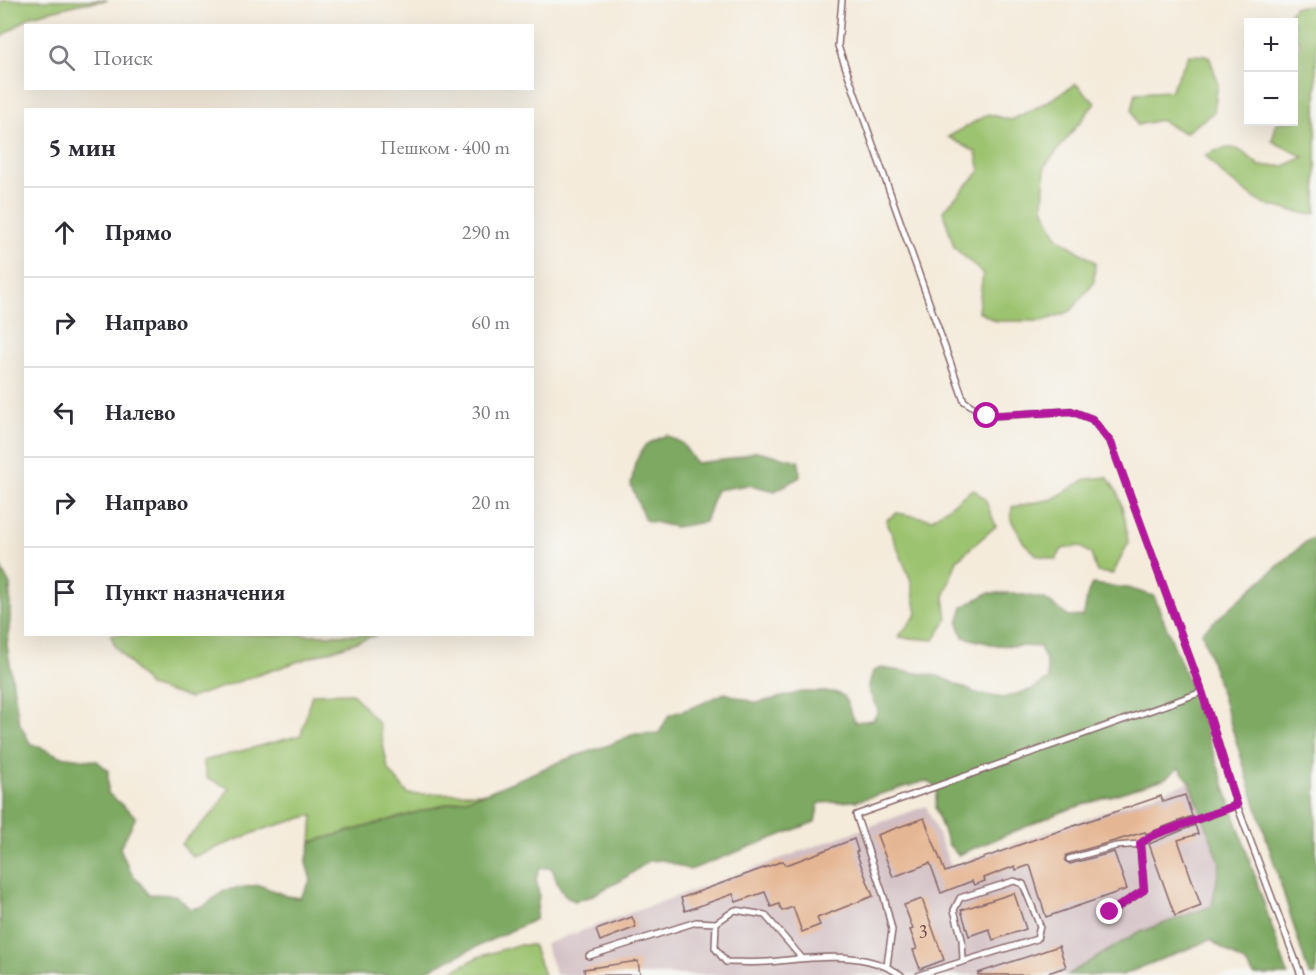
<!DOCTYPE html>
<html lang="ru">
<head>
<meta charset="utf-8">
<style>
  body { margin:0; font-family:"EB Garamond",serif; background:#f2f2f3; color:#2b2b33 }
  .controls { position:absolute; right:18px; top:18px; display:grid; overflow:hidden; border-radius:0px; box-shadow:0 6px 24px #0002 }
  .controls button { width:54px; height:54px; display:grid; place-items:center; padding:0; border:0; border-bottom:2px solid #e1e1e2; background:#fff; color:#2b2b33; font:30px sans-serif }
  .stop { position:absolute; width:18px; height:18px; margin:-14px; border:4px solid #b5179e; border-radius:50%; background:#fff }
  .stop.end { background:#b5179e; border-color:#fff; box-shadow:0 2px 6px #0008 }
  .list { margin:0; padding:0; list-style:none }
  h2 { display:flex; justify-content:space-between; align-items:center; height:78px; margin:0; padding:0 24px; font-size:26px }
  h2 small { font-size:20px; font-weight:400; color:#7c7c81 }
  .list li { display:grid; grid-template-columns:39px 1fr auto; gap:18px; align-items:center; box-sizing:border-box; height:90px; padding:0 24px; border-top:2px solid #e1e1e2 }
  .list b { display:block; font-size:22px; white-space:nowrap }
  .list em { font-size:20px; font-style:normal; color:#7c7c81 }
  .icon { flex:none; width:33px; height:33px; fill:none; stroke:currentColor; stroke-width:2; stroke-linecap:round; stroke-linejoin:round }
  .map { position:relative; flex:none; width:1316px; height:975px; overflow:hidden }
  .search { position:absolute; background:#fff; box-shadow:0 6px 24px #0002; left:24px; top:24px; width:510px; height:66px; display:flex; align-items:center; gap:15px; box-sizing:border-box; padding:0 21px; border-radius:0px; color:#7c7c81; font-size:22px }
  .panel { position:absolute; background:#fff; box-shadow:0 6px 24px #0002; left:24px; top:108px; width:510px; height:528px; border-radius:0px }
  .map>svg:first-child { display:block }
</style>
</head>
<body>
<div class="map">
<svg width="1316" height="975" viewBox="0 0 1316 975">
  <rect width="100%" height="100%" fill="#f6f6f2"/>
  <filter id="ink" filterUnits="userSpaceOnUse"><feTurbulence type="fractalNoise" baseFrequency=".0167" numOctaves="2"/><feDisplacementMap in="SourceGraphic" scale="12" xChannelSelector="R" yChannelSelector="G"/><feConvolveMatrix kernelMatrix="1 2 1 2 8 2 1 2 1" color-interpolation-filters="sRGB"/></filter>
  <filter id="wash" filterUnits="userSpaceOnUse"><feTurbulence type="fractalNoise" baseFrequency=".008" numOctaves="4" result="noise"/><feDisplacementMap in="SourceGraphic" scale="24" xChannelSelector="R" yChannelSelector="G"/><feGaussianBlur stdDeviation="1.35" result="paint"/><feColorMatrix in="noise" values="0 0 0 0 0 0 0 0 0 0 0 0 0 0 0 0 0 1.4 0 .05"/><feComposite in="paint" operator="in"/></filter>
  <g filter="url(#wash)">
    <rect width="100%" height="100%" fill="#f4ebdb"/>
    <!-- industrial -->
    <path fill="#d2bec2" d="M1190,782L1220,863L1212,906L1137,933L1067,975H556L545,944L926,806L951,866Z"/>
    <!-- green -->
    <path fill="#9cc36f" stroke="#73714d" stroke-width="1.5" d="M4,0H108L79,4L31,16L0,38V4Z
      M1316,5V213L1306,214L1263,204L1224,176L1205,155C1235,143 1236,146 1260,166H1284L1304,157L1272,141L1277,122H1294V63L1300,41L1294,38V22H1284L1294,7Z
      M1189,55L1209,56L1218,82L1214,112L1185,133L1160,120L1137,125L1132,110L1136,93L1170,91Z
      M1076,84L1095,103L1045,166L1043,207L1058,238L1095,262L1094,283L1071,311L1043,321H995L978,311L983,274L954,247L943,211L980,171L976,152L948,137L988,114L1011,120L1044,104Z
      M1107,477L1118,493L1125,519L1128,543L1113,574L1097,572L1091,554L1079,546L1062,549L1056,560L1037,555L1024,543L1011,520L1012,507L1053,499L1086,479Z
      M973,489L985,499L996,526L957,560L944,597L947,620L934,640L898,637L917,614L911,581L886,520L897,513L932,519Z
      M111,635V634L377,635L190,698L149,686L115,646Z
      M352,693L379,724L388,769L408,794L486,793L311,842L313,815L264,829L193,857L181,844L216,810L229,788L207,778L203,761L301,735L312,694Z
      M517,945H533L544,975H445L478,957Z"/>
    <!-- forest -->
    <path fill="#7da962" stroke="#646446" stroke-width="1.5" d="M666,435L682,443L696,463L731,459L757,451L799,461L800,477L775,491L749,485L716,490L705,522L675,527L645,520L631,485L635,463L645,445Z
      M1316,537V975H1309L1202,632L1307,541Z
      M0,566L10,585V620L7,645L19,722L30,743L60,756L97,761L108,770V793L136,817L120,848L130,871L149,894L176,895L190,909L204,906L225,890L259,885L287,896L300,898L311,880L306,863L311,842L486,793L564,760L609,745L634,734L659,733L669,715L694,707L725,693L757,703L802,692H834L844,696L855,722L873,720L878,711L868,689L873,671L881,668L938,676L976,693L1003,698L1033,689L1048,679L1046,661L1040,647L995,645L963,637L958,623L963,607L988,593H1013L1045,599L1069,617L1083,616C1087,605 1086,592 1092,584L1128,588L1154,596L1195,698L1288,975H1254L1246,964L1210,940L1122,975H1067L1137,933L1212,906L1220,863L1190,782L1179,768L1164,779L1064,811L958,855L948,844L935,808L937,788L926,781L856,801L819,803L815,822L690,870L663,860L649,861L622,880L589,897L575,901C560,895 557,883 552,868H540L536,879L539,894L536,919L417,975H0Z"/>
    <g id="blocks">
      <!-- building -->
      <path fill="#e5b693" d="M1185,795L1192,816L1146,834L1145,832L1066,855L1065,861L1070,864L1114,852L1127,889L1046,917L1030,865L1016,870L1015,866L984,878L985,881L974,885L972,881L941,893L930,863L893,877L877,835L924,818L945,872L1030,841L1161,796L1163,802Z
        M1195,825L1198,834L1178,840L1201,906L1175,916L1149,844Z
        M854,839L858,851L856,852L873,896L817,918L820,925L802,932L793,907L782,911L779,904L771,907L765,892L736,902L733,894L685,911L681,898L783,861L785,865L797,861Z
        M1014,893L1026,929L993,940L989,929L969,936L961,910Z
        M922,899L944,960L920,969L913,950L917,949L910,930L913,929L904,905Z
        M632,917L636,927L600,941L596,930Z
        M1059,946L1066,967L1042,975H978V973Z
        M638,961L640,975H585L584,969Z"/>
    </g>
  </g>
  <g filter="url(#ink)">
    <use href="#blocks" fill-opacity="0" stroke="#866669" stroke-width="1.5"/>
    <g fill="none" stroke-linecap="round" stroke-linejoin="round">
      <!-- service casing -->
      <g stroke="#866669" stroke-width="8">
        <path id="service" d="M842,0L838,46L964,401L987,416L1071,411L1092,419L1111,443L1202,692L1237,805L1301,975
          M1069,859L1116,846L1140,844L1151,836L1237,805
          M1110,912L1144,890L1140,844
          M589,956L696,922L716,923
          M801,957L765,915L735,910L716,923L715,948L726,962C740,962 754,963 768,962C812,958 862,949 901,975
          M887,965L892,930L884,897L856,815L1202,692
          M919,975L1037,939L1040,926L1023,884L1014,881L960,898L954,910L962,939L963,960"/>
      </g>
      <!-- service -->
      <use href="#service" stroke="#fff" stroke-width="5"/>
    </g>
  </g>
  <g fill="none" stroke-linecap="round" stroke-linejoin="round" filter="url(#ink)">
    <!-- route -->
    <path stroke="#b5179e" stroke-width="8" d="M987,416L1071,411L1092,419L1111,443L1202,692L1237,805L1151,836L1140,844L1144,890L1110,912"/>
  </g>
  <g text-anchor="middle" stroke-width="5" stroke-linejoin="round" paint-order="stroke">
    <!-- number labels -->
    <g font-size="18" fill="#714545">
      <text x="923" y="938">3</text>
    </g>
  </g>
</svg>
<div class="controls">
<button>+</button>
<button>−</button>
</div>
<div class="stop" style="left:987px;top:416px"></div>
<div class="stop end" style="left:1110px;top:912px"></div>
<div class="search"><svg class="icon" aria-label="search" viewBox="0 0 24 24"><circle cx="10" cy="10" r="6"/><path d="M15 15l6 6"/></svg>Поиск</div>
<section class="panel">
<h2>5 мин<small>Пешком · 400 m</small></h2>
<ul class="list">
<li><svg class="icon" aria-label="ahead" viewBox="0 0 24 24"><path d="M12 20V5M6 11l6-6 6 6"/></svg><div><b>Прямо</b></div><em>290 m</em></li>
<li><svg class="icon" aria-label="right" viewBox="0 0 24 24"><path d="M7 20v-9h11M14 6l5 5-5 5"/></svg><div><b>Направо</b></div><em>60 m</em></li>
<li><svg class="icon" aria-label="left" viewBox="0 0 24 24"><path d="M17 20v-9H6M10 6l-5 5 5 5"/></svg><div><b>Налево</b></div><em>30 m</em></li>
<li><svg class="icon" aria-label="right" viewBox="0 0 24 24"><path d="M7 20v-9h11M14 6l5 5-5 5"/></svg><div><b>Направо</b></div><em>20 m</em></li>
<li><svg class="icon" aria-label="arrive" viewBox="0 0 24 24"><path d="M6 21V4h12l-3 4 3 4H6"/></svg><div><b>Пункт назначения</b></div></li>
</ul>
</section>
</div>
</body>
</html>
